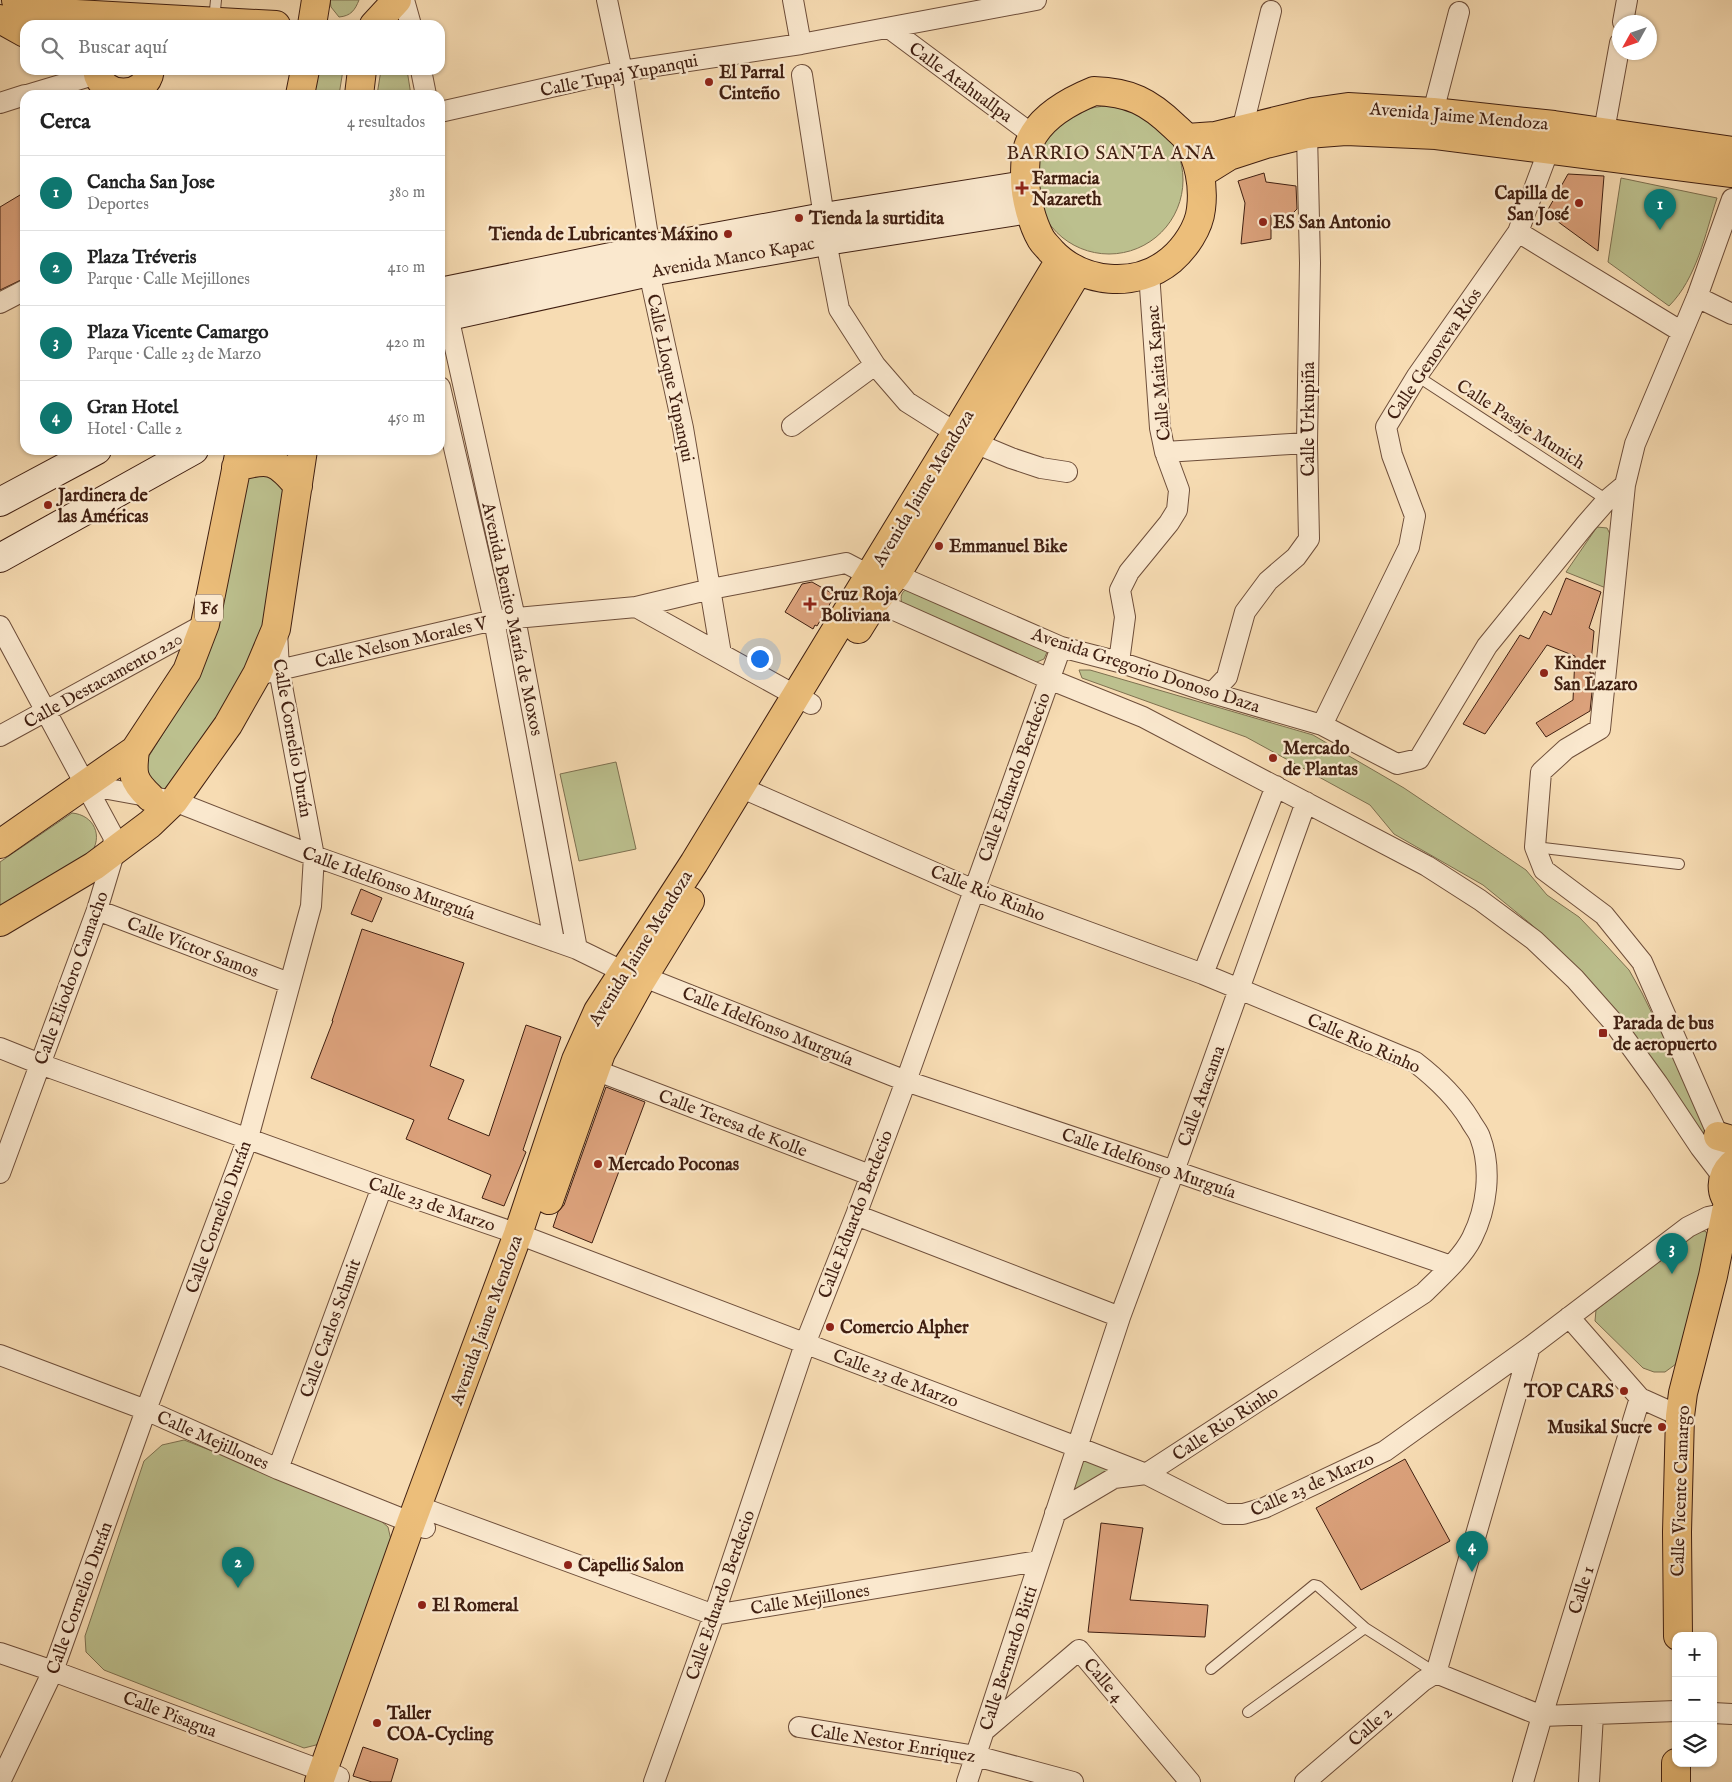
<!DOCTYPE html>
<html lang="es">
<head>
<meta charset="utf-8">
<style>
  body { margin:0; font-family:"IM FELL English",serif; background:#f2f2f2; color:#222 }
  .controls { position:absolute; right:15px; bottom:15px; display:grid; overflow:hidden; border-radius:10px; box-shadow:0 1px 4px #0004 }
  .controls button { width:45px; height:45px; display:grid; place-items:center; padding:0; border:0; border-bottom:1px solid #e0e0e0; background:#fff; color:#222; font:25px sans-serif }
  .compass { position:absolute; left:1612px; top:15px; width:45px; height:45px; border-radius:50%; background:#fff; box-shadow:0 1px 4px #0004; rotate:230deg }
  .you { position:absolute; left:759px; top:658px; width:18px; height:18px; margin:-12px; border:4px solid #fff; border-radius:50%; background:#1a73e8; box-shadow:0 0 0 8px #1a73e833 }
  .badge { display:grid; place-items:center; width:32px; height:32px; border-radius:50%; background:#0f766e; color:#fff; font-size:16px; font-weight:700 }
  .pin { position:absolute; translate:-50% -41px; filter:drop-shadow(0 1px 2px #0008) }
  .pin::after { content:''; position:absolute; top:26px; width:18px; height:15px; background:inherit; clip-path:polygon(0 0,100% 0,50% 100%) }
  .list { margin:0; padding:0; list-style:none }
  h2 { display:flex; justify-content:space-between; align-items:center; height:65px; margin:0; padding:0 20px; font-size:21px }
  h2 small { font-size:16px; font-weight:400; color:#767676 }
  .list li { display:grid; grid-template-columns:32px 1fr auto; gap:15px; align-items:center; box-sizing:border-box; height:75px; padding:0 20px; border-top:1px solid #e0e0e0 }
  .list b { display:block; font-size:19px; white-space:nowrap }
  .list p { margin:0; font-size:16px; white-space:nowrap; color:#767676 }
  .list em { font-size:16px; font-style:normal; color:#767676 }
  .icon { flex:none; width:28px; height:28px; fill:none; stroke:currentColor; stroke-width:2; stroke-linecap:round; stroke-linejoin:round }
  .map { position:relative; flex:none; width:1732px; height:1782px; overflow:hidden }
  .search { position:absolute; background:#fff; box-shadow:0 1px 4px #0004; left:20px; top:20px; width:425px; height:55px; display:flex; align-items:center; gap:12px; box-sizing:border-box; padding:0 18px; border-radius:15px; color:#767676; font-size:19px }
  .panel { position:absolute; background:#fff; box-shadow:0 1px 4px #0004; left:20px; top:90px; width:425px; height:365px; border-radius:15px }
  .map>svg:first-child { display:block }
</style>
</head>
<body>
<div class="map">
<svg width="1732" height="1782" viewBox="0 0 1732 1782">
  <rect width="100%" height="100%" fill="#f7dcb3"/>
  <filter id="stains"><feTurbulence type="fractalNoise" baseFrequency=".004" numOctaves="4"/><feColorMatrix values="0 0 0 0 .2 0 0 0 0 .09 0 0 0 0 .02 0 0 0 .5 -.17"/></filter>
  <radialGradient id="worn" r=".72"><stop offset=".6" stop-color="#630" stop-opacity="0"/><stop offset="1" stop-color="#630" stop-opacity=".3"/></radialGradient>
  <!-- green -->
  <path fill="#bcc08e" stroke="#7e7050" d="M330,0H359C355,10 351,16 339,17L331,7Z
    M318,70H343L339,95H314Z
    M381,70H407L411,95H377Z
    M1035 180a74 74 0 1 1 148 0a74 74 0 1 1-148 0Z
    M1621,178L1717,198C1705,234 1697,278 1669,306L1608,262Z
    M263,469L286,488C277,543 274,602 253,653C234,700 202,742 174,784L164,789L154,787L144,764C173,718 203,671 220,619L245,485L249,477Z
    M1597,527L1607,528L1611,536L1606,588L1566,572Z
    M910,587L1043,646L1047,652L1044,659L1032,664L902,605C900,595 901,592 910,587Z
    M1079,670H1090L1313,735L1404,788L1526,870L1547,895L1579,917L1605,944L1629,970L1642,993L1717,1146H1707L1583,974L1532,925L1483,885L1394,834L1370,805L1246,737L1082,678Z
    M616,762L636,849L579,861L560,774Z
    M72,813C94,815 104,836 90,855L0,907V862Z
    M1705,1231L1711,1238L1680,1361L1665,1372H1654L1643,1368L1595,1321L1596,1310L1696,1232Z
    M184,1440L373,1514L388,1527L391,1540L324,1736L316,1745L304,1748L104,1670L86,1652L85,1636L144,1461L162,1445Z
    M1089,1459L1111,1471L1067,1499L1081,1461Z"/>
  <!-- building -->
  <path fill="#dba17b" stroke="#401f11" d="M1264,173L1266,182L1296,186L1297,209L1291,215H1271V239L1241,244L1245,203L1238,181Z
    M1568,174L1604,176L1598,251L1546,213Z
    M25,192V278L0,290V207Z
    M1566,578L1601,592L1589,628L1594,631L1590,673H1594L1590,711L1546,737L1536,723L1573,700L1575,656L1547,645L1485,734L1463,724L1520,635L1529,639L1544,611L1551,615Z
    M812,582L835,595L817,626L815,625L813,629L785,612L802,584Z
    M361,889L382,898L372,922L351,914Z
    M362,929L464,963L430,1066L464,1080L448,1119L489,1136L526,1025L561,1037L523,1150L526,1152L504,1206L482,1198L491,1175L406,1139L414,1120L311,1078L333,1021H332Z
    M606,1087L645,1102L592,1243L553,1227L558,1212L564,1205Z
    M1405,1459L1450,1541L1361,1590L1316,1508Z
    M1101,1523L1143,1528L1130,1600L1208,1605L1205,1637L1088,1632Z
    M363,1747L398,1759L391,1782H372L353,1776Z"/>
  <g fill="none" stroke-linecap="round" stroke-linejoin="round">
    <!-- lane casing -->
    <g stroke="#6e4e3a" stroke-width="12">
      <path id="lane" d="M214,20L216,0
        M1417,376L1607,500
        M1535,847L1679,864
        M1211,1669L1314,1585L1318,1586L1365,1628L1436,1673
        M1248,1712L1365,1628"/>
    </g>
    <!-- street casing -->
    <g stroke="#6e4e3a" stroke-width="22">
      <path id="street" d="M404,0L411,25
        M607,0L622,71L650,249L649,272L683,428L721,654
        M793,0L801,44
        M1623,22L1627,0
        M889,28L1033,135
        M421,70L426,95
        M802,75L824,217L826,241L839,309L875,365L907,402L956,433L975,443L1011,458L1041,468L1067,472
        M27,95L97,74
        M0,103L25,95
        M440,112L622,71L801,44L1036,0
        M1435,126L1433,112L1459,12
        M1242,130L1271,11
        M1604,131L1620,43
        M1518,232L1682,332
        M1697,297L1732,314
        M0,303L25,290
        M448,304V316L515,618L577,949
        M440,387L494,620L554,941
        M792,426L875,365
        M1165,452L1307,443
        M885,570L1061,647L1119,662L1212,693L1322,725L1397,764L1419,759L1487,646L1586,524L1607,500L1625,485
        M863,596L1049,679L1143,717L1427,866L1480,900L1534,940L1575,979L1613,1022L1658,1084L1700,1147L1723,1177
        M636,607L811,704
        M0,626L113,836L115,850L97,910L0,1173
        M1119,662L1125,617L1120,590L1129,572L1169,523L1177,510L1179,490L1165,452L1160,428L1149,273
        M266,673L494,620L636,607L711,589L846,563L869,575
        M1212,693L1227,677L1245,612L1268,581L1296,557L1309,539L1307,443L1310,263L1307,134L1310,121
        M1322,725L1409,547L1415,516L1392,455L1386,427L1417,376L1518,232L1549,149L1552,137
        M0,736L205,624
        M86,785L174,801L314,856L577,949L622,971L644,977L906,1081L1174,1171L1451,1266
        M740,787L974,890L1203,974L1415,1062C1437,1079 1456,1097 1470,1120C1473,1126 1478,1131 1480,1137C1492,1169 1487,1208 1472,1238C1462,1258 1440,1277 1424,1293L1146,1474L1114,1478L1055,1513
        M97,910L289,983
        M1203,974L1276,786
        M0,1048L40,1064L382,1187L518,1234L1077,1447L1146,1474L1225,1514H1243L1264,1508L1385,1451L1530,1347L1688,1227L1708,1217L1732,1212
        M595,1070L870,1175
        M1724,1149L1642,962L1604,915L1544,870L1535,847L1541,772L1566,749L1600,729L1625,485L1635,444L1697,297L1732,199
        M856,1215L1120,1317
        M1569,1317L1640,1398L1680,1416
        M0,1355L146,1410L278,1469L425,1528
        M278,1469L382,1187
        M417,1506L714,1615L1038,1561
        M0,1653L53,1671L339,1777
        M1436,1673L1530,1347
        M1436,1673L1542,1716L1676,1711
        M1713,1713L1732,1714
        M799,1727L976,1756L1073,1782
        M985,1730L1079,1650L1190,1782
        M0,1782L53,1671L146,1410L248,1138L311,906L314,856L279,670L277,631
        M654,1782L714,1615L805,1344L856,1215L906,1081L1061,647
        M967,1782L1120,1317L1174,1171L1306,802
        M1305,1782L1423,1681L1436,1673
        M1523,1782L1542,1716L1640,1398
        M1589,1782L1593,1715"/>
    </g>
    <!-- secondary casing -->
    <g stroke="#401f11" stroke-width="30">
      <path id="secondary" d="M440,292L650,249L824,217L1025,185
        M440,318L649,272L826,241L1029,209
        M0,502L97,450
        M0,558L194,450"/>
    </g>
    <!-- primary casing -->
    <g stroke="#401f11" stroke-width="30">
      <path id="primary" d="M16,0L37,9L58,13L276,25
        M0,19L25,33
        M312,25L316,0
        M97,70C101,100 146,100 150,70
        M1094,91C1130,92 1149,102 1174,126C1178,130 1185,135 1187,140C1199,160 1204,186 1201,209C1199,228 1185,248 1171,260C1136,289 1082,284 1051,251C1048,247 1044,244 1041,239C1032,223 1025,197 1025,178C1025,163 1025,148 1034,134C1047,113 1072,100 1094,91Z
        M1187,138L1215,136L1313,112L1348,107L1433,112L1554,125L1732,151
        M1200,174L1229,156L1266,144L1307,134L1346,131L1436,135L1732,173
        M858,629L876,600L896,575L1078,271
        M1718,1136L1732,1140
        M1732,1165C1720,1177 1719,1194 1732,1205
        M549,1200L601,1053L638,986L690,901
        M1678,1636L1677,1532L1680,1416L1683,1393L1713,1276L1728,1202
        M319,1782L411,1523L518,1234L576,1060L598,1011L694,863L956,433L1060,260
        M1676,1782V1763"/>
    </g>
    <!-- highway casing -->
    <g stroke="#401f11" stroke-width="30">
      <path id="highway" d="M374,25L397,0
        M300,95L305,70
        M359,95L362,70
        M236,467C269,458 276,459 298,486
        M135,750C132,774 132,780 150,797
        M0,844L135,750L187,671L205,624L240,450
        M0,922L94,866L150,824L174,801L228,725L257,674L276,629L303,450"/>
    </g>
    <!-- lane -->
    <use href="#lane" stroke="#fae8ce" stroke-width="10"/>
    <!-- street -->
    <use href="#street" stroke="#fae8ce" stroke-width="20"/>
    <!-- secondary -->
    <use href="#secondary" stroke="#fae8ce" stroke-width="28"/>
    <!-- primary -->
    <use href="#primary" stroke="#ecbe7a" stroke-width="28"/>
    <!-- highway -->
    <use href="#highway" stroke="#ecbe7a" stroke-width="28"/>
  </g>
  <!-- markers -->
  <g fill="#8f2418" stroke="#fae8ce" stroke-width="2">
    <circle cx="709" cy="82" r="5"/>
    <path d="M1019.5 180.5h5v5h5v5h-5v5h-5v-5h-5v-5h5z"/>
    <circle cx="1579" cy="203" r="5"/>
    <circle cx="799" cy="218" r="5"/>
    <circle cx="1263" cy="222" r="5"/>
    <circle cx="728" cy="234" r="5"/>
    <circle cx="48" cy="505" r="5"/>
    <circle cx="939" cy="546" r="5"/>
    <path d="M807.5 596.5h5v5h5v5h-5v5h-5v-5h-5v-5h5z"/>
    <circle cx="1544" cy="673" r="5"/>
    <circle cx="1273" cy="758" r="5"/>
    <rect x="1598" y="1028" width="10" height="10" rx="2.5"/>
    <circle cx="598" cy="1164" r="5"/>
    <circle cx="830" cy="1327" r="5"/>
    <circle cx="1624" cy="1391" r="5"/>
    <circle cx="1662" cy="1427" r="5"/>
    <circle cx="568" cy="1565" r="5"/>
    <circle cx="422" cy="1605" r="5"/>
    <circle cx="377" cy="1723" r="5"/>
  </g>
  <g text-anchor="middle" stroke-width="4.5" stroke-linejoin="round" paint-order="stroke">
    <!-- shield labels -->
    <rect fill="#fae8ce" stroke="#785b4a" stroke-width="1" x="195" y="594.5" width="28" height="27" rx="4"/>
    <g font-size="16" font-weight="bold" fill="#401f11">
      <text x="209" y="614">F6</text>
    </g>
    <!-- poi labels -->
    <g font-size="18" font-weight="bold" fill="#401f11" stroke="#fae8ce" text-anchor="start">
      <text x="719" y="78">El Parral<tspan x="719" dy="21">Cinteño</tspan></text>
      <text x="1032" y="184">Farmacia<tspan x="1032" dy="21">Nazareth</tspan></text>
      <text x="1569" y="199" text-anchor="end">Capilla de<tspan x="1569" dy="21">San José</tspan></text>
      <text x="809" y="224">Tienda la surtidita</text>
      <text x="1273" y="228">ES San Antonio</text>
      <text x="718" y="240" text-anchor="end">Tienda de Lubricantes Máxino</text>
      <text x="58" y="501">Jardinera de<tspan x="58" dy="21">las Américas</tspan></text>
      <text x="949" y="552">Emmanuel Bike</text>
      <text x="821" y="600">Cruz Roja<tspan x="821" dy="21">Boliviana</tspan></text>
      <text x="1554" y="669">Kinder<tspan x="1554" dy="21">San Lazaro</tspan></text>
      <text x="1283" y="754">Mercado<tspan x="1283" dy="21">de Plantas</tspan></text>
      <text x="1613" y="1029">Parada de bus<tspan x="1613" dy="21">de aeropuerto</tspan></text>
      <text x="608" y="1170">Mercado Poconas</text>
      <text x="840" y="1333">Comercio Alpher</text>
      <text x="1614" y="1397" text-anchor="end">TOP CARS</text>
      <text x="1652" y="1433" text-anchor="end">Musikal Sucre</text>
      <text x="578" y="1571">Capelli6 Salon</text>
      <text x="432" y="1611">El Romeral</text>
      <text x="387" y="1719">Taller<tspan x="387" dy="21">COA-Cycling</tspan></text>
    </g>
    <!-- street labels -->
    <g font-size="18" fill="#401f11" stroke="#fae8ce">
      <text transform="translate(619 75) rotate(-11)" y="6">Calle Tupaj Yupanqui</text>
      <text transform="translate(961 82) rotate(36)" y="6">Calle Atahuallpa</text>
      <text transform="translate(1459 116) rotate(5)" y="6">Avenida Jaime Mendoza</text>
      <text transform="translate(733 257) rotate(-10)" y="6">Avenida Manco Kapac</text>
      <text transform="translate(1434 354) rotate(-56)" y="6">Calle Genoveva Ríos</text>
      <text transform="translate(1158 373) rotate(-95)" y="6">Calle Maita Kapac</text>
      <text transform="translate(671 378) rotate(78)" y="6">Calle Lloque Yupanqui</text>
      <text transform="translate(1308 419) rotate(-90)" y="6">Calle Urkupiña</text>
      <text transform="translate(1521 424) rotate(33)" y="6">Calle Pasaje Munich</text>
      <text transform="translate(923 488) rotate(-59)" y="6">Avenida Jaime Mendoza</text>
      <text transform="translate(513 619) rotate(78)" y="6">Avenida Benito María de Moxos</text>
      <text transform="translate(401 642) rotate(-13)" y="6">Calle Nelson Morales V</text>
      <text transform="translate(1146 670) rotate(18)" y="6">Avenida Gregorio Donoso Daza</text>
      <text transform="translate(103 680) rotate(-29)" y="6">Calle Destacamento 220</text>
      <text transform="translate(293 738) rotate(80)" y="6">Calle Cornelio Durán</text>
      <text transform="translate(1014 777) rotate(-70)" y="6">Calle Eduardo Berdecio</text>
      <text transform="translate(389 883) rotate(20)" y="6">Calle Idelfonso Murguía</text>
      <text transform="translate(988 893) rotate(22)" y="6">Calle Rio Rinho</text>
      <text transform="translate(193 947) rotate(21)" y="6">Calle Víctor Samos</text>
      <text transform="translate(640 948) rotate(-58)" y="6">Avenida Jaime Mendoza</text>
      <text transform="translate(71 978) rotate(-70)" y="6">Calle Eliodoro Camacho</text>
      <text transform="translate(768 1026) rotate(22)" y="6">Calle Idelfonso Murguía</text>
      <text transform="translate(1364 1043) rotate(24)" y="6">Calle Rio Rinho</text>
      <text transform="translate(1201 1096) rotate(-70)" y="6">Calle Atacama</text>
      <text transform="translate(733 1123) rotate(21)" y="6">Calle Teresa de Kolle</text>
      <text transform="translate(1149 1163) rotate(19)" y="6">Calle Idelfonso Murguía</text>
      <text transform="translate(432 1204) rotate(19)" y="6">Calle 23 de Marzo</text>
      <text transform="translate(855 1214) rotate(-69)" y="6">Calle Eduardo Berdecio</text>
      <text transform="translate(218 1217) rotate(-70)" y="6">Calle Cornelio Durán</text>
      <text transform="translate(486 1320) rotate(-70)" y="6">Avenida Jaime Mendoza</text>
      <text transform="translate(330 1328) rotate(-70)" y="6">Calle Carlos Schmit</text>
      <text transform="translate(896 1378) rotate(21)" y="6">Calle 23 de Marzo</text>
      <text transform="translate(1225 1423) rotate(-33)" y="6">Calle Rio Rinho</text>
      <text transform="translate(213 1440) rotate(24)" y="6">Calle Mejillones</text>
      <text transform="translate(1312 1484) rotate(-24)" y="6">Calle 23 de Marzo</text>
      <text transform="translate(1680 1491) rotate(-88)" y="6">Calle Vicente Camargo</text>
      <text transform="translate(1581 1590) rotate(-73)" y="6">Calle 1</text>
      <text transform="translate(720 1595) rotate(-71)" y="6">Calle Eduardo Berdecio</text>
      <text transform="translate(79 1598) rotate(-70)" y="6">Calle Cornelio Durán</text>
      <text transform="translate(810 1599) rotate(-9)" y="6">Calle Mejillones</text>
      <text transform="translate(1008 1658) rotate(-72)" y="6">Calle Bernardo Bitti</text>
      <text transform="translate(1104 1680) rotate(50)" y="6">Calle 4</text>
      <text transform="translate(170 1714) rotate(21)" y="6">Calle Pisagua</text>
      <text transform="translate(1370 1726) rotate(-41)" y="6">Calle 2</text>
      <text transform="translate(893 1743) rotate(9)" y="6">Calle Nestor Enriquez</text>
    </g>
    <!-- neighbourhood labels -->
    <g font-size="19" letter-spacing="1" fill="#401f11" stroke="#fae8ce">
      <text x="1111" y="159">BARRIO SANTA ANA</text>
    </g>
  </g>
  <rect width="100%" height="100%" filter="url(#stains)"/>
  <rect width="100%" height="100%" fill="url(#worn)"/>
</svg>
<div class="controls">
<button>+</button>
<button>−</button>
<button><svg class="icon" aria-label="layers" viewBox="0 0 24 24"><path d="M12 4l9 5-9 5-9-5zM3 14l9 5 9-5"/></svg></button>
</div>
<svg class="compass" viewBox="-18 -18 36 36"><path d="M0-13l5 13h-10z" fill="#e53935"/><path d="M0 13l5-13h-10z" fill="#767676"/></svg>
<div class="you"></div>
<div class="pin badge" style="left:1660px;top:230px">1</div>
<div class="pin badge" style="left:238px;top:1588px">2</div>
<div class="pin badge" style="left:1672px;top:1274px">3</div>
<div class="pin badge" style="left:1472px;top:1572px">4</div>
<div class="search"><svg class="icon" aria-label="search" viewBox="0 0 24 24"><circle cx="10" cy="10" r="6"/><path d="M15 15l6 6"/></svg>Buscar aquí</div>
<section class="panel">
<h2>Cerca<small>4 resultados</small></h2>
<ul class="list">
<li><span class="badge">1</span><div><b>Cancha San Jose</b><p>Deportes</p></div><em>380 m</em></li>
<li><span class="badge">2</span><div><b>Plaza Tréveris</b><p>Parque · Calle Mejillones</p></div><em>410 m</em></li>
<li><span class="badge">3</span><div><b>Plaza Vicente Camargo</b><p>Parque · Calle 23 de Marzo</p></div><em>420 m</em></li>
<li><span class="badge">4</span><div><b>Gran Hotel</b><p>Hotel · Calle 2</p></div><em>450 m</em></li>
</ul>
</section>
</div>
</body>
</html>
